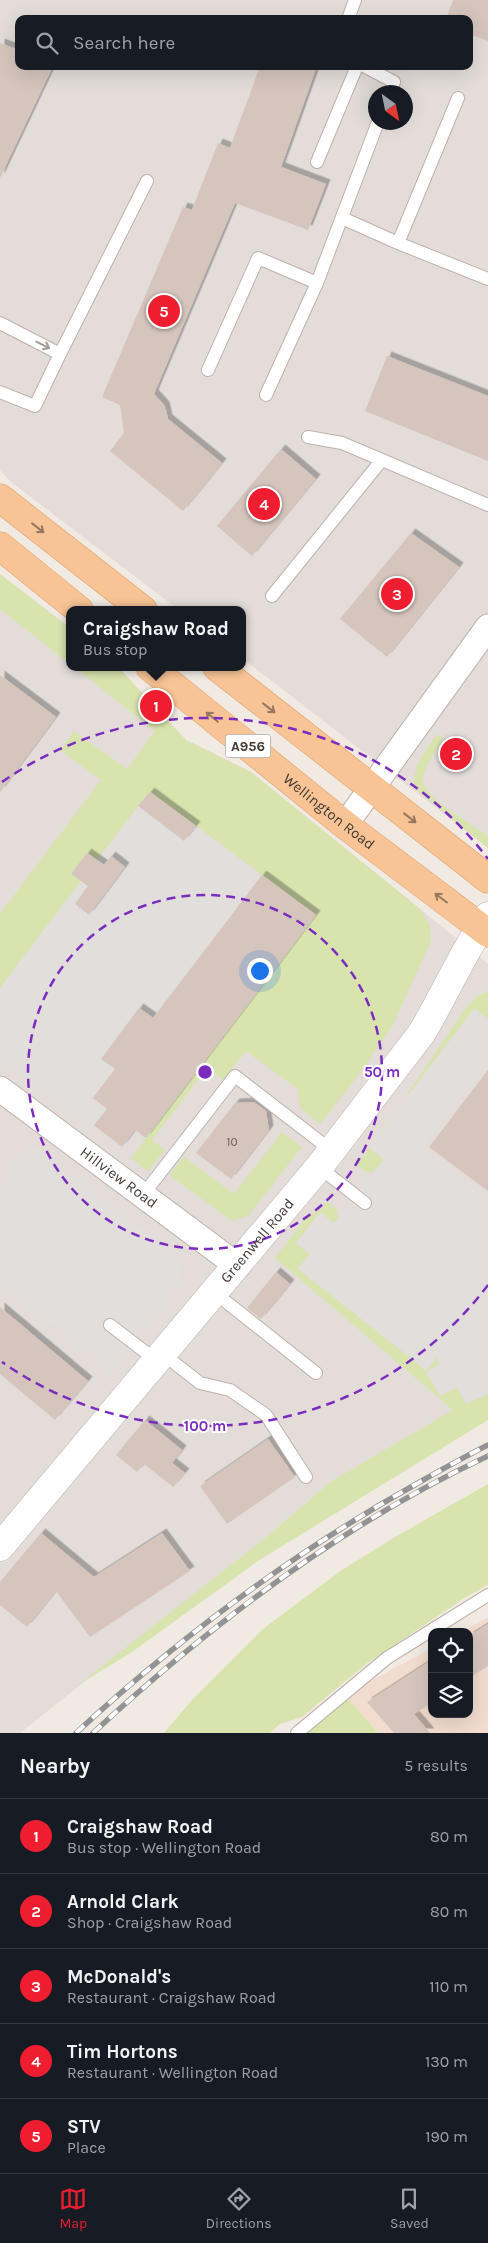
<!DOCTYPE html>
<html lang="en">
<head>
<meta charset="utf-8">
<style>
  body { margin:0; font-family:Karla,sans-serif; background:#20242c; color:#f1f3f6 }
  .controls { position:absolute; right:15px; bottom:15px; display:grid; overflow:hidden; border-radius:10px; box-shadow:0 5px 20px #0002 }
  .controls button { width:45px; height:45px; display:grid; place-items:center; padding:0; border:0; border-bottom:1px solid #363941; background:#171b24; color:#f1f3f6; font:25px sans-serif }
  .compass { position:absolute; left:368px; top:85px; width:45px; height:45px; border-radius:50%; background:#171b24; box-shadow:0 5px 20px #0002; rotate:147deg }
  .you { position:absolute; left:259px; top:970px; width:18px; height:18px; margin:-12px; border:4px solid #fff; border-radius:50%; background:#1a73e8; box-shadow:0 0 0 8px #1a73e833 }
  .badge { display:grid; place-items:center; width:32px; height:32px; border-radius:50%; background:#ee1d2f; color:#fff; font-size:16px; font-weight:700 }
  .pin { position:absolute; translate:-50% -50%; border:2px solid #fff; box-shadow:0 1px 5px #0006 }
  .popup { position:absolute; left:66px; top:606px; width:180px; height:65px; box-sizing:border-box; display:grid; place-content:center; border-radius:10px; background:#171b24; filter:drop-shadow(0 1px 4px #0005); font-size:16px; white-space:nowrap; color:#9ea1a6 }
  .popup b { font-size:19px; color:#f1f3f6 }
  .popup::after { content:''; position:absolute; left:50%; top:100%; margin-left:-10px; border:10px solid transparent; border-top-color:#171b24 }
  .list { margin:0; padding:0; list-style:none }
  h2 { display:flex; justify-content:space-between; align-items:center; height:65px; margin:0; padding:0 20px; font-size:21px }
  h2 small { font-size:16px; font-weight:400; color:#9ea1a6 }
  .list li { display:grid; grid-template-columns:32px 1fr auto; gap:15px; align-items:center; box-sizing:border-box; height:75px; padding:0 20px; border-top:1px solid #363941 }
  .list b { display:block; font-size:19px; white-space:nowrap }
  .list p { margin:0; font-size:16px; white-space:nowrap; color:#9ea1a6 }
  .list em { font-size:16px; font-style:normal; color:#9ea1a6 }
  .icon { flex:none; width:28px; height:28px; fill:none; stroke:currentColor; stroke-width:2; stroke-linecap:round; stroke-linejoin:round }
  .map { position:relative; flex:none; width:488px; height:1733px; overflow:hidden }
  .search { position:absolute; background:#171b24; box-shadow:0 5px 20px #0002; left:15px; right:15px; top:15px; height:55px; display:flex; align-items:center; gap:12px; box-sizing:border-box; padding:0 18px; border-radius:10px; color:#9ea1a6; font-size:19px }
  .sheet { height:440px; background:#171b24 }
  nav { display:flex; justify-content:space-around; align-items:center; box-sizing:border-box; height:70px; border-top:1px solid #363941; background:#171b24; font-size:14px; color:#9ea1a6 }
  nav a { display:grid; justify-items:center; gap:2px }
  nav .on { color:#ee1d2f }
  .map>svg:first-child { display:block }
</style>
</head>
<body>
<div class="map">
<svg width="488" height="1733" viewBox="0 0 488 1733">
  <defs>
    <filter id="shadow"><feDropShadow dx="4.5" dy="-4.5" stdDeviation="0" flood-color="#0004"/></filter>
  </defs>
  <rect width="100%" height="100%" fill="#f1eae3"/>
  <!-- commercial -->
  <path fill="#f2dbcf" d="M488,1617V1733H378L345,1695L432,1648V1714H469V1632H461Z"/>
  <!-- industrial -->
  <path fill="#e3dcd9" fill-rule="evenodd" d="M0,0H488V848L242,658V610H179L11,482L0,470ZM19,19H469V66H19ZM376,92H406V122H376Z
    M0,574L70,628V667H118L186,740L251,772L488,964V1394L454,1410L330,1482L264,1539L20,1733H0Z"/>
  <!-- green -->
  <path fill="#d8e3ae" d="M0,574L70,628V664L0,609Z
    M74,667H118L186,740L251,772L419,908C427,919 432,927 431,941L392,1027L351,1085L320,1124L300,1108L298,1089L246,1051L223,1080L207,1068L152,1140L165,1150L148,1171L131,1158L316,915L150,792L97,860L87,853L71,873L81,881L0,988V914L101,780L60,750L74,731L127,769L155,731Z
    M437,734L444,739C437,750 423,767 423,781C424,799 475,825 488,836V848L414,788C410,768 427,750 437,734Z
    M488,991V1019L475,1009L408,1097L406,1096L465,1009L476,997Z
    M402,1102L369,1148L384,1159L374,1172C364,1173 358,1169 356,1159L365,1157L368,1147Z
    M282,1132L302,1147L248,1216L232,1221L169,1175L184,1157L234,1194Z
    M323,1203H329L337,1210L338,1218L334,1223L320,1213L296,1243L310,1254L298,1268L422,1367L425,1371L438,1356V1365L426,1373L457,1387L488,1394V1420L261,1559L132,1652L78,1685L264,1539L330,1482L453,1410L275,1258L307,1217L323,1208Z
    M488,1484V1585L466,1597L366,1664L302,1717L280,1724L270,1733H164L192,1700L264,1628L342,1570L395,1537Z
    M345,1695L378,1733H305Z"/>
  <!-- parking -->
  <path fill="#e1dedc" d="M138,806L184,841L196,826L262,875L153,1018L139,1008L101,1058L115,1069L93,1097L107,1109L92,1129L0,1060V988Z
    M474,1009L488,1019V1063L422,1149L482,1195L488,1187V1394L466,1404L457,1387L440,1396L426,1372L438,1365V1356L425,1372L422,1367L298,1269L310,1254L296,1243L320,1212L334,1223L384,1159L368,1147Z
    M31,1144L173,1253L179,1261L182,1271L177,1286L109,1370L0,1284V1187Z"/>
  <!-- building -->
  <path fill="#d5c5bd" filter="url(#shadow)" d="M453,0H488V41L469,34V19H446Z
    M0,43L19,50V66H53L0,178Z
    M260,66H317L281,167L326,184L308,230L235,203L154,394L165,406L168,419L222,463L183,511L110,451L124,433L120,405L102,397L183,207L192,210L218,143L230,148Z
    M387,356L488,396V461L365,411Z
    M281,449L316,479L252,556L217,526Z
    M411,533L459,567L387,657L340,619Z
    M0,675L56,717L0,792Z
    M150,792L196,826L184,841L138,806Z
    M87,853L104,865L111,856L125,867L89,915L75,904L88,886L71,874Z
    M262,875L316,915L146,1138L135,1130L122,1147L94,1125L107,1109L93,1098L115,1069L101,1059L139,1008L153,1018Z
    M488,1070V1191L429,1147Z
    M254,1102L266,1111L269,1130L231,1179L196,1153L235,1103Z
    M276,1272L290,1284L261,1319L247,1308Z
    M0,1307L88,1381L55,1420L0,1374Z
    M145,1420L182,1450L172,1463L185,1473L173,1487L144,1464L137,1472L116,1455Z
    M268,1439L295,1477L227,1524L200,1486Z
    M41,1533L94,1577L162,1533L190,1571L90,1637L56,1591L27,1627L0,1605V1582Z
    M488,1624V1666L469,1678V1636Z
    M432,1660V1703L414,1714L430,1733H394L367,1702Z"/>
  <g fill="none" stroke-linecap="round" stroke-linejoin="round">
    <!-- service casing -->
    <g stroke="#beb2aa" stroke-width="14">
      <path id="service" d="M348,19L355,0
        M364,66L394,82L390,92
        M317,162L357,66
        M342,218L398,243L488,279
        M398,243L458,98
        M0,323L60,354L35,406L0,392
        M60,354L147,181
        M208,370L258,258L317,283
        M266,395L317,283L378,122
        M308,437L342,443L488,505
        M272,596L381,461
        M319,1167L365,1203
        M143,1195L235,1076L332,1151
        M215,1293L316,1373
        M110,1325L157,1361
        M163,1354L200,1383L230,1390L266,1415L306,1477
        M297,1733L387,1658L488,1595"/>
    </g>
    <!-- minor casing -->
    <g stroke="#beb2aa" stroke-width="27">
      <g id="minor">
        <path d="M345,825L488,627"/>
        <path id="s1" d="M0,1089L238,1266"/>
      </g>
    </g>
    <!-- tertiary casing -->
    <g stroke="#beb2aa" stroke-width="29">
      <g id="tertiary">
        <path id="s2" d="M0,1547L319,1167L421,1034C445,995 462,953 488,916"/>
      </g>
    </g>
    <!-- primary casing -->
    <g stroke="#dc9d66" stroke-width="29">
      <g id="primary">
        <path d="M0,498L143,610"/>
        <path d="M0,546L79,610"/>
        <path id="s3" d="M150,667L345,825L488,933"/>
        <path d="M217,667L488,879"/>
      </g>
    </g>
    <!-- service -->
    <use href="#service" stroke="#fff" stroke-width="12"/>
    <!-- minor -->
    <use href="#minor" stroke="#fff" stroke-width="25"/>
    <!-- tertiary -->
    <use href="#tertiary" stroke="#fff" stroke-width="28"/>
    <!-- primary -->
    <use href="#primary" stroke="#f8c495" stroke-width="28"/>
    <!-- rail casing -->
    <g stroke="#939393" stroke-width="5.5">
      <path id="rail" d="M76,1733C180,1637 294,1552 418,1483C441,1470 464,1457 488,1445
        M93,1733C211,1624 342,1524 488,1456"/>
    </g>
    <!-- rail -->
    <use href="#rail" stroke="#fff" stroke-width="4" stroke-dasharray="11" stroke-linecap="butt"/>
  </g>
  <!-- one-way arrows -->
  <defs><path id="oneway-shaft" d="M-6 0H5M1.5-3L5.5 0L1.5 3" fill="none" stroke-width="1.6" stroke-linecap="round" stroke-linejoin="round" transform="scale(1.25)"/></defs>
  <use stroke="#a09c9a" href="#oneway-shaft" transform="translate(43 345) rotate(27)"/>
  <g stroke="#947860">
    <use href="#oneway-shaft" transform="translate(38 528) rotate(38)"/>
    <use href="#oneway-shaft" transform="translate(269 708) rotate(38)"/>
    <use href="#oneway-shaft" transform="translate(212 717) rotate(-141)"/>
    <use href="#oneway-shaft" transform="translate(410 818) rotate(38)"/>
    <use href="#oneway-shaft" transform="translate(441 898) rotate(-143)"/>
  </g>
  <!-- distance rings -->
  <g fill="none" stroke="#7b2cbf" stroke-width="2.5" stroke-dasharray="9 6">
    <circle cx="205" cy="1072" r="177"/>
    <path d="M488 1285A354 354 0 0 1 2 1362M2 782A354 354 0 0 1 488 859"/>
  </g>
  <g text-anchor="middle" stroke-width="4" stroke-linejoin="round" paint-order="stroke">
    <!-- number labels -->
    <g font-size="12" fill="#675c56">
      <text x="232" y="1146">10</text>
    </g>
    <!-- shield labels -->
    <rect fill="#fff" stroke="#7b7471" stroke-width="1" x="225.5" y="734.5" width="45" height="23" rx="4"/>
    <g font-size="14" font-weight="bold" fill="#423934">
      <text x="248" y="751">A956</text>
    </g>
    <!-- street labels -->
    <g font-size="15" fill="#423934" stroke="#fff">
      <text dy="5" stroke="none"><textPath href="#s3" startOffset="230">Wellington Road</textPath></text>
      <text dy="5" stroke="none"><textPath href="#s1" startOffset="148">Hillview Road</textPath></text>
      <text dy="5" stroke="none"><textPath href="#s2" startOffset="400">Greenwell Road</textPath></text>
    </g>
  </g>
  <circle cx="205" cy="1072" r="8" fill="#7b2cbf" stroke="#fff" stroke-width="2.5"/>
  <g font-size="15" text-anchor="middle" font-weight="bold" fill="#7b2cbf" stroke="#fff" stroke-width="4" stroke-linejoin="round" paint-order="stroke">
    <text x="382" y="1077">50 m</text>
    <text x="205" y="1431">100 m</text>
  </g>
</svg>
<div class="controls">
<button><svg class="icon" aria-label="locate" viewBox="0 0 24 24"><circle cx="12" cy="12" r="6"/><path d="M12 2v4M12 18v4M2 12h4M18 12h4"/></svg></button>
<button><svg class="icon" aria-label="layers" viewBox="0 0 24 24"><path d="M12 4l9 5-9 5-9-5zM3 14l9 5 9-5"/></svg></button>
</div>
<svg class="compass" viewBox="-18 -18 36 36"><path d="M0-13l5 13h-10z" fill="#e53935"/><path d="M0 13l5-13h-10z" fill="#9ea1a6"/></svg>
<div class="you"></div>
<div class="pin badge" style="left:156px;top:706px">1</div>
<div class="popup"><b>Craigshaw Road</b>Bus stop</div>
<div class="pin badge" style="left:456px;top:754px">2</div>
<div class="pin badge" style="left:397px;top:594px">3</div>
<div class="pin badge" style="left:264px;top:504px">4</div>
<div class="pin badge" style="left:164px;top:311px">5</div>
<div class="search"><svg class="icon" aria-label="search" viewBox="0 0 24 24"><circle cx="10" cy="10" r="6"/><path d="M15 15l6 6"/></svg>Search here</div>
</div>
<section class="sheet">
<h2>Nearby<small>5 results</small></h2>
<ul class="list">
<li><span class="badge">1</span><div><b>Craigshaw Road</b><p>Bus stop · Wellington Road</p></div><em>80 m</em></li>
<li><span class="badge">2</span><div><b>Arnold Clark</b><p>Shop · Craigshaw Road</p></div><em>80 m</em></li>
<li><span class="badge">3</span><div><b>McDonald's</b><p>Restaurant · Craigshaw Road</p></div><em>110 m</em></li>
<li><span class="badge">4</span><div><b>Tim Hortons</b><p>Restaurant · Wellington Road</p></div><em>130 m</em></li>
<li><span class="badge">5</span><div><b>STV</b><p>Place</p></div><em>190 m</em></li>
</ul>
</section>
<nav>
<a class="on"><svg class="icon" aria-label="map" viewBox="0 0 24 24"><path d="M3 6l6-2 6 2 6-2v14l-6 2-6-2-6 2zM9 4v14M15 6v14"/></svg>Map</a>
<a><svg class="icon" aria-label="directions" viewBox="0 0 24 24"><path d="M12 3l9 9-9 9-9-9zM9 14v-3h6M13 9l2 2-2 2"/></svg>Directions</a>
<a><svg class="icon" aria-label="saved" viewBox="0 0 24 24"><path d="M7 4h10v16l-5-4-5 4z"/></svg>Saved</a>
</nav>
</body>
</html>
